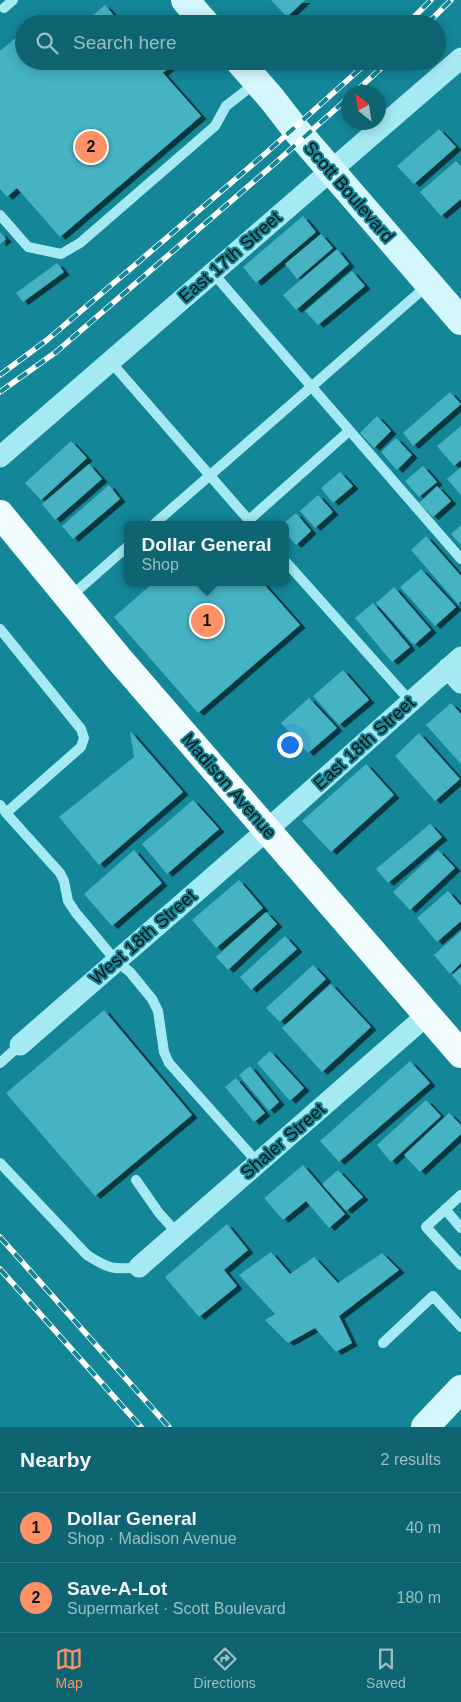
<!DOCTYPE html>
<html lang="en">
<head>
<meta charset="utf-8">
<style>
  body { margin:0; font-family:Helvetica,sans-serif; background:#1c6d79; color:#f1f3f6 }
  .compass { position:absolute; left:341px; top:85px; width:45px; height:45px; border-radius:50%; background:#0e6471; box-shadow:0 2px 12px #0003; rotate:330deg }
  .you { position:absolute; left:289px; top:744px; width:18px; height:18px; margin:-12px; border:4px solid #fff; border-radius:50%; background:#1a73e8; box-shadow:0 0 0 8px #1a73e833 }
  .badge { display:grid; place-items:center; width:32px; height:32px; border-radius:50%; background:#ff9167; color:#111; font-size:16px; font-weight:700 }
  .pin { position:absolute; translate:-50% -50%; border:2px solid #fff; box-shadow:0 1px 5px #0006 }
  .popup { position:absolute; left:124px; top:521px; width:165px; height:65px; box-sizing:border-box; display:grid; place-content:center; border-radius:8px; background:#0e6471; filter:drop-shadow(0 1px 4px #0005); font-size:16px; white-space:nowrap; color:#9bbdc3 }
  .popup b { font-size:19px; color:#f1f3f6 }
  .popup::after { content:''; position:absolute; left:50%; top:100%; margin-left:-10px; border:10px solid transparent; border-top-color:#0e6471 }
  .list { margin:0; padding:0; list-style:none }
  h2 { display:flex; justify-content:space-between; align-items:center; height:65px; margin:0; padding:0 20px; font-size:21px }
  h2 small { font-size:16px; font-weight:400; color:#9bbdc3 }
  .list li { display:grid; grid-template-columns:32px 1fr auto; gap:15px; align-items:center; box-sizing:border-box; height:70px; padding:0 20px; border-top:1px solid #2e7884 }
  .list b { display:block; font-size:19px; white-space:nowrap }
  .list p { margin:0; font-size:16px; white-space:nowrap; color:#9bbdc3 }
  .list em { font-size:16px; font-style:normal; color:#9bbdc3 }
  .icon { flex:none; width:28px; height:28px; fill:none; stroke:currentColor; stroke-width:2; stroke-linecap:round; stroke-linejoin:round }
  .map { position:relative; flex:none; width:461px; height:1427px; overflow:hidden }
  .search { position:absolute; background:#0e6471; box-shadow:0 2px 12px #0003; left:15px; right:15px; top:15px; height:55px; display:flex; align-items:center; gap:12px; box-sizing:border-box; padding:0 18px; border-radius:28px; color:#9bbdc3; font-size:19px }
  .sheet { height:205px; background:#0e6471 }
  nav { display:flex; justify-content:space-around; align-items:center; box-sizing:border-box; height:70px; border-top:1px solid #2e7884; background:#0e6471; font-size:14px; color:#9bbdc3 }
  nav a { display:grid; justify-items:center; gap:2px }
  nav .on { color:#ff9167 }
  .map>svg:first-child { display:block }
</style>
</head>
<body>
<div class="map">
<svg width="461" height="1427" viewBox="0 0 461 1427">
  <defs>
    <filter id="shadow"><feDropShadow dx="5.5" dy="3" stdDeviation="0" flood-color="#0009"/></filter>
  </defs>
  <rect width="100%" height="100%" fill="#138697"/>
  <!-- building -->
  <path fill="#45b3c2" filter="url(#shadow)" d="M271,0H305L287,17Z
    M105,5L121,24H83Z
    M42,15L49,24H32Z
    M152,19L157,24H147Z
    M24,31V61H176L163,73L201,116L60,237L17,188L7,197L0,189V51Z
    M439,129L456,147L414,184L397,166Z
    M456,161L461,166V199L441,216L420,192Z
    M303,216L316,232L256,283L243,267Z
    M0,232L6,239L0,244Z
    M321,234L333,248L297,279L285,264Z
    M337,249L349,264L296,310L283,295Z
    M57,263L64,272L23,302L16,293Z
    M352,271L365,286L318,325L305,311Z
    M450,392L461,404L413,446L403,433Z
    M377,416L391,431L374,448L360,433Z
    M461,426V460L454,466L437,446Z
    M396,438L412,455L397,470L381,452Z
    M71,441L87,458L41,500L25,483Z
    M89,464L102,479L55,520L42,504Z
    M423,466L437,482L419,497L405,481Z
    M461,467V495L447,479Z
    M340,472L353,486L333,503L321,488Z
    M109,485L120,499L73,539L62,526Z
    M437,486L451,501L433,517L419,503Z
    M318,495L333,512L315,528L300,511Z
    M296,513L311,531L296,545L286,534V525H282Z
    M461,525V545L451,534Z
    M426,536L461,576V601L458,604L411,550Z
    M421,569L456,607L435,626L400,587Z
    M154,582H262L300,625L198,713L114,617Z
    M394,587L431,630L414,645L376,603Z
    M373,603L410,647L392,662L355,618Z
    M343,670L369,700L339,725L313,696Z
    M309,698L337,728L308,753L281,723Z
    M451,703L461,714V764L426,725Z
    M130,731L183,792L99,865L59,817L134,757Z
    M419,733L460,779L435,801L395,756Z
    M366,764L394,795L331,852L302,821Z
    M193,800L219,829L167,874L142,844Z
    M430,824L442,837L388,883L376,869Z
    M134,850L162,883L112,926L84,894Z
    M438,850L455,868L410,910L393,892Z
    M239,880L263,908L216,948L192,920Z
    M448,891L461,906V921L437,942L417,918Z
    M266,912L277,924L228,970L216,957Z
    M461,931V963L450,974L434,955Z
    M285,936L297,949L251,990L240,977Z
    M313,965L326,979L280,1022L266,1008Z
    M461,967V986L452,975Z
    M331,984L371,1027L322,1072L282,1028Z
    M104,1010L192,1115L95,1196L6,1093Z
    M270,1051L304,1088L290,1101L257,1063Z
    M410,1061L430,1083L339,1162L320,1141Z
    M250,1066L279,1102L269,1111L239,1075Z
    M236,1078L265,1113L254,1122L225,1087Z
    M426,1100L441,1116L391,1162L377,1145Z
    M449,1113L461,1125V1134L420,1172L404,1155Z
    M303,1165L345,1214L329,1228L306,1201L283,1220L264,1198Z
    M338,1170L363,1197L346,1211L322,1184Z
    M227,1224L248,1250L224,1270L237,1286L199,1317L165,1277Z
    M271,1252L290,1274L314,1257L338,1283L382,1253L399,1270L339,1316L352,1343L336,1352L315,1328L288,1343L265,1320L275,1314L239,1275Z"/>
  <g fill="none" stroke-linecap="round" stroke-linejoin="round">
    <!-- lane -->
    <path stroke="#a5eaf3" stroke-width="10" d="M4,8L13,0
      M0,215L28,247L61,254L80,243L215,126L226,106L257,82
      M213,273L461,559
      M110,361L253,525
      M249,520L349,431
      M153,525L429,284
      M286,562L410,701
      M70,597L128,546
      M0,629L81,729L84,738L81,747L6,813L0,805
      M6,813L60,873L64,881L68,901L76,913L116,961L130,972L152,999L158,1011L164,1052L169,1063L258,1163
      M0,1063L20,1045
      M0,1163L87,1255C109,1269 113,1270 139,1267
      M136,1180L159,1213L177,1233
      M461,1195L426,1227L461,1265
      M445,1209L461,1228
      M383,1343L433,1296L461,1327"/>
    <!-- street -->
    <path stroke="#a5eaf3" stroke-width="21" d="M0,457L461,58
      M448,668L461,683
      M20,1045L267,830L461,657
      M139,1267L427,1015"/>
    <!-- secondary -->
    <path stroke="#d4f7fc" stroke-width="28" d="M185,0L206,24
      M239,61L272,99L296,130L461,321
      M425,1427L461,1389"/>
    <!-- primary -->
    <path stroke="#f1fcff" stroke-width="28" d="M0,514L119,659L461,1054"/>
    <!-- rail casing -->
    <g stroke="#fff" stroke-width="5.5">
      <path id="rail" d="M407,24L431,0
        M427,24L451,0
        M355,92L389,61
        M0,375L47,340L266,153L369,61
        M0,392L56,352L273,165L348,98
        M0,1237L169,1427
        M0,1269L141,1427"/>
    </g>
    <!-- rail -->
    <use href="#rail" stroke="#138697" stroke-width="4" stroke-dasharray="11" stroke-linecap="butt"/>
  </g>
  <g text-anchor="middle" stroke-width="4" stroke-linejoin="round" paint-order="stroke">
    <!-- street labels -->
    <g font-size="18" fill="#111" stroke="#138697">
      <text transform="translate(349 192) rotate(49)" y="6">Scott Boulevard</text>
      <text transform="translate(230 257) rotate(-41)" y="6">East 17th Street</text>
      <text transform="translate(364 743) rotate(-42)" y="6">East 18th Street</text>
      <text transform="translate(229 786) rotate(49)" y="6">Madison Avenue</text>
      <text transform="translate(143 937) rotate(-41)" y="6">West 18th Street</text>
      <text transform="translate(283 1141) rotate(-41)" y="6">Shaler Street</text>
    </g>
  </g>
</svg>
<svg class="compass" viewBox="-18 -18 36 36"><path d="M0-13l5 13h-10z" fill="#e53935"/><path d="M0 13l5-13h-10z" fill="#9bbdc3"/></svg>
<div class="you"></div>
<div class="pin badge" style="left:207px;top:621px">1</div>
<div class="popup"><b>Dollar General</b>Shop</div>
<div class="pin badge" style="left:91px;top:147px">2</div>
<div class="search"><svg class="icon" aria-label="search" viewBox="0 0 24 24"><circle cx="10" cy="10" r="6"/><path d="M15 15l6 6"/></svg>Search here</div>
</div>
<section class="sheet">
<h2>Nearby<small>2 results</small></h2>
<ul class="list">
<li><span class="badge">1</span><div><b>Dollar General</b><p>Shop · Madison Avenue</p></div><em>40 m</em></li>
<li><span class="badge">2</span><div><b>Save-A-Lot</b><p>Supermarket · Scott Boulevard</p></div><em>180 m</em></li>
</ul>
</section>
<nav>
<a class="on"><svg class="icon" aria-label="map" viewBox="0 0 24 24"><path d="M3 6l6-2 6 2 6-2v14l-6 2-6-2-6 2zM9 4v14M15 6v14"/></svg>Map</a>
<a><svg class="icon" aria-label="directions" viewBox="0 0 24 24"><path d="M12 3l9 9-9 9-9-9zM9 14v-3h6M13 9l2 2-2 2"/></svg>Directions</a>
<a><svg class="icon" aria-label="saved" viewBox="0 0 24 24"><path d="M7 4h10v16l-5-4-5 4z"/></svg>Saved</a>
</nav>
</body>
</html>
